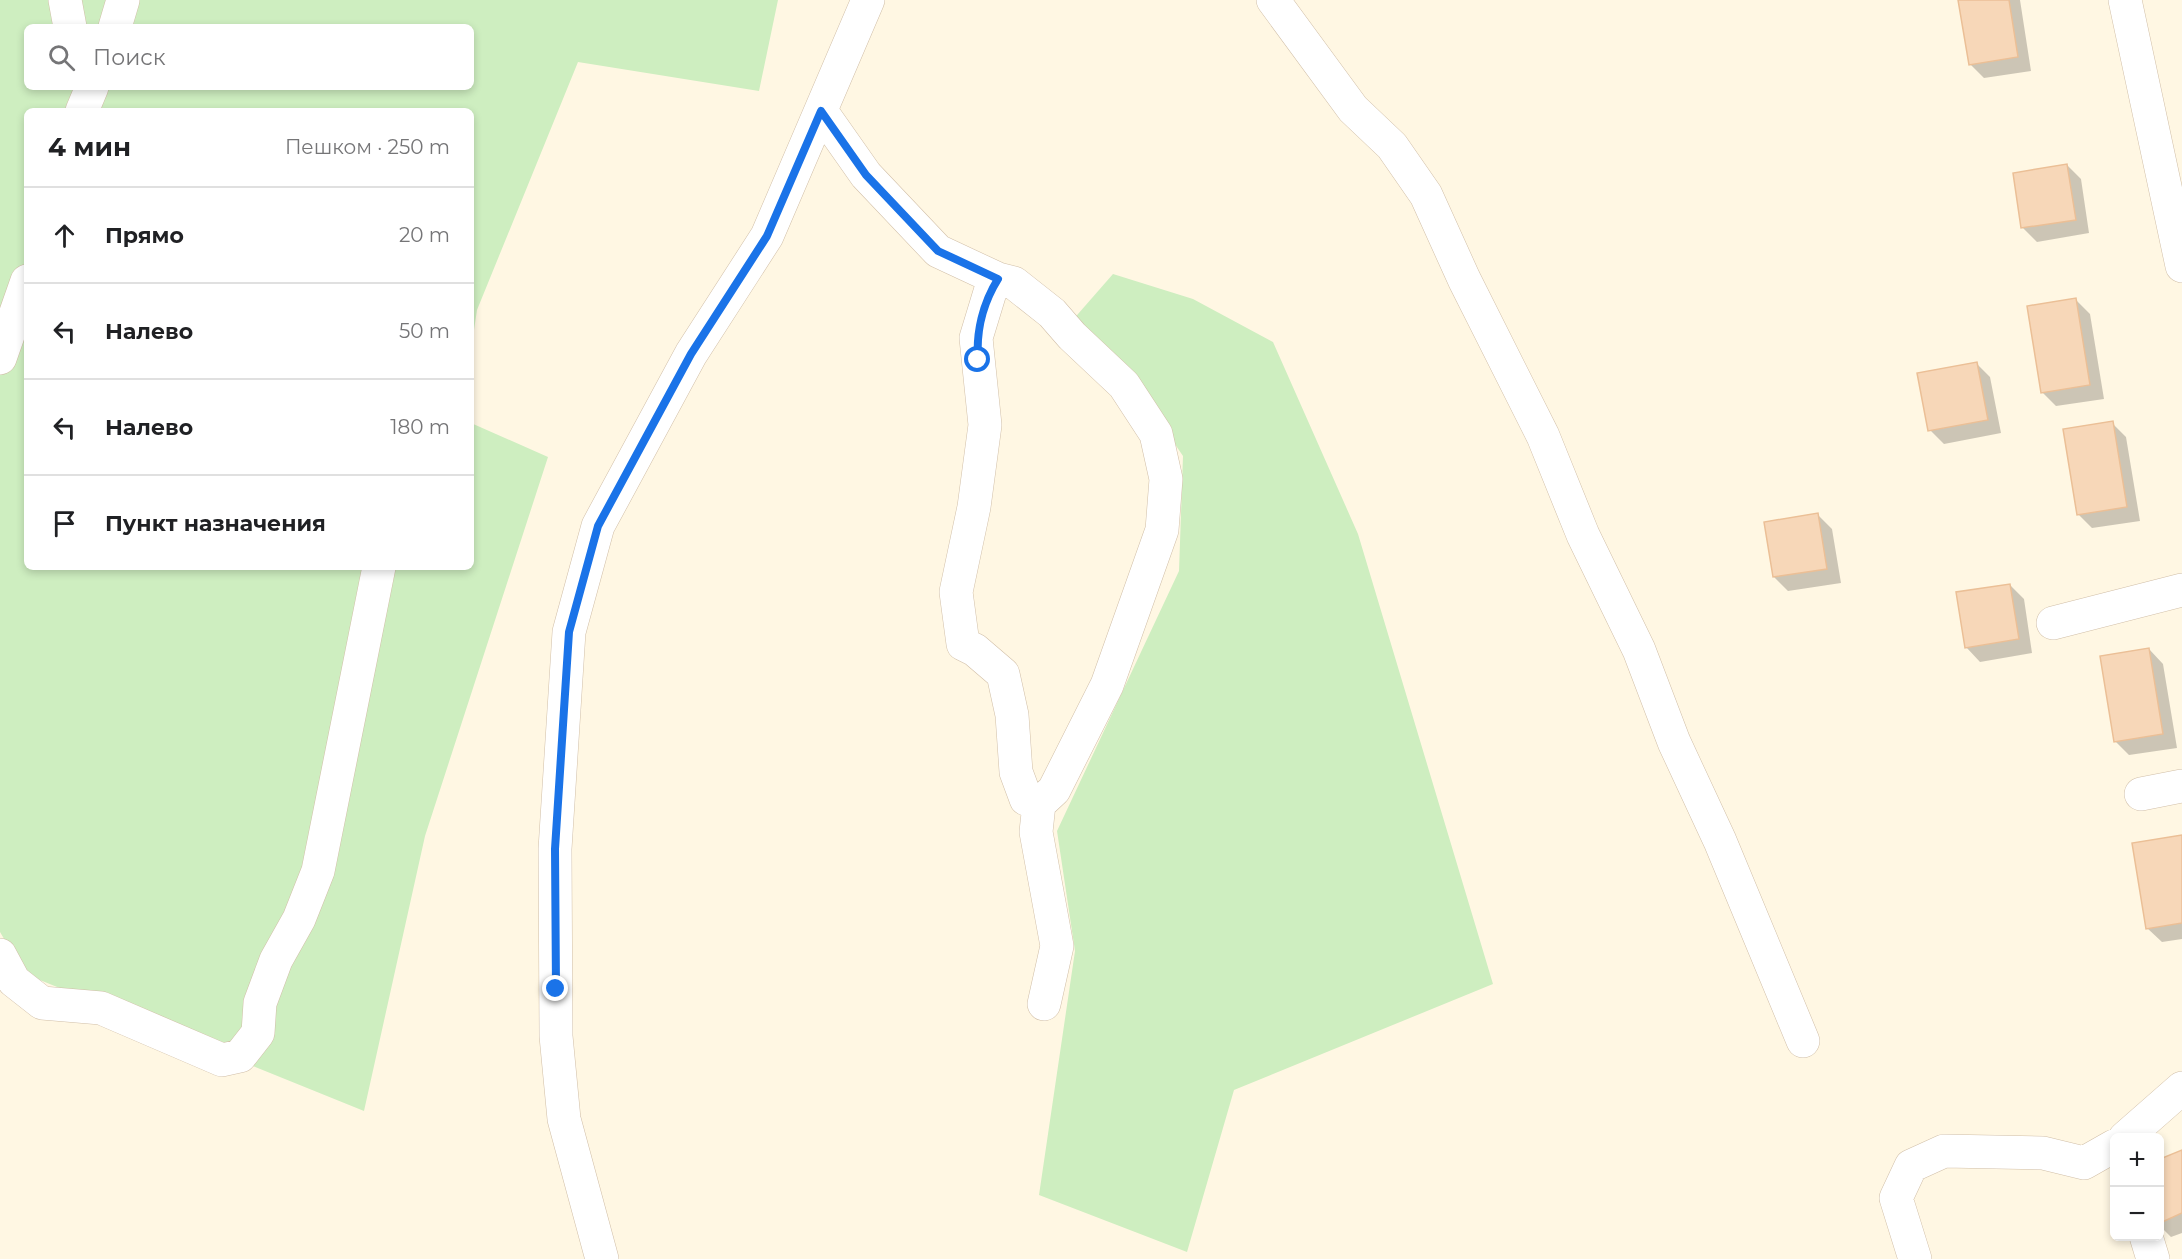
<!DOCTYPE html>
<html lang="ru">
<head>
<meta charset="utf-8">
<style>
  body { margin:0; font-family:Montserrat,sans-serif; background:#f2f2f2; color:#202124 }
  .controls { position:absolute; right:18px; bottom:18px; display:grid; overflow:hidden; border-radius:9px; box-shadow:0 3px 9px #0003 }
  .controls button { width:54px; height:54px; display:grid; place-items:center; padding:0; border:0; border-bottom:2px solid #e0e0e0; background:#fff; color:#202124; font:30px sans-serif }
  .stop { position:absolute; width:18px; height:18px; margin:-14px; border:4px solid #1a73e8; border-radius:50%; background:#fff }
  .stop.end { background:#1a73e8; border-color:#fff; box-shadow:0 2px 6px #0008 }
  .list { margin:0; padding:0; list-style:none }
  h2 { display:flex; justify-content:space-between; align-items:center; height:78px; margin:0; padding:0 24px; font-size:26px }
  h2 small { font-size:20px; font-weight:400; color:#757577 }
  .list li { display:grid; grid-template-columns:39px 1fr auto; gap:18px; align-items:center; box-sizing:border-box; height:96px; padding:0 24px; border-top:2px solid #e0e0e0 }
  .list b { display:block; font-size:22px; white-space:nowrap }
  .list em { font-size:20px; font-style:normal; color:#757577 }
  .icon { flex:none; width:33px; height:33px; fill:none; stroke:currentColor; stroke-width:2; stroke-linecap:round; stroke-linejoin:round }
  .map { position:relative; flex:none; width:2182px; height:1259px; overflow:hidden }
  .search { position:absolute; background:#fff; box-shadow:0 3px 9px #0003; left:24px; top:24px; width:450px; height:66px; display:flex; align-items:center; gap:15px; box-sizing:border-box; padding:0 21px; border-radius:9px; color:#757577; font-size:22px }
  .panel { position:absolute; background:#fff; box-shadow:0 3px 9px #0003; left:24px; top:108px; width:450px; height:462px; border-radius:9px }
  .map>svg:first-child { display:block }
</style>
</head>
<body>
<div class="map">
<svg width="2182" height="1259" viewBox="0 0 2182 1259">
  <rect width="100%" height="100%" fill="#fff7e3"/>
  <!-- green -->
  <path fill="#ceeec0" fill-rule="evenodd" d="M0,0H778L759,91L578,62L477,310L471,350V111H27V567H471V423L548,457L425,836L364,1111L25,974L0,932ZM27,27H471V87H27Z
    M1113,274L1193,299L1273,342L1358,534L1493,984L1234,1090L1187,1252L1039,1195L1075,951L1057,831L1179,571L1183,456L1126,372L1071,322Z"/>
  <!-- shadow -->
  <path fill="#0003" d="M1960,0H2020L2031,71L1984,78L1970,64Z
    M2067,165L2081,179L2089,233L2037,242L2023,228Z
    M2076,300L2090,314L2104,399L2056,406L2042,392Z
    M1976,363L1990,377L2001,433L1944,444L1930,430Z
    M2112,423L2126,437L2140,521L2092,528L2078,514Z
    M1818,515L1832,529L1841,583L1788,591L1774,577Z
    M2010,585L2024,599L2032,653L1980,662L1966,647Z
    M2149,649L2163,664L2177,748L2129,755L2115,741Z
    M2182,837V939L2162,942L2147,928Z
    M2182,1152V1233L2171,1237L2160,1226V1161Z"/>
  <!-- building -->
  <path fill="#f7d7b8" stroke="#ebbf96" stroke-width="1.5" d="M1958,0H2009L2018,57L1969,65Z
    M2067,164L2076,220L2021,228L2013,173Z
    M2076,298L2090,385L2041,393L2027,306Z
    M1977,362L1988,420L1928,431L1917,373Z
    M2113,421L2127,507L2077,515L2063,429Z
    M1818,513L1827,569L1773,577L1764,522Z
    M2010,584L2019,639L1965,648L1956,592Z
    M2149,648L2163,734L2114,742L2100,656Z
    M2182,835V923L2146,929L2132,843Z
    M2182,1150V1213L2160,1223V1159Z"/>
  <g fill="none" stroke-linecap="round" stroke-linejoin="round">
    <!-- minor casing -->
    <g stroke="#d1bfa8" stroke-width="34">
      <path id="minor" d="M65,0L70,27
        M1273,0L1353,109L1392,146L1426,195L1464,279L1543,436L1583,535L1639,650L1674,742L1720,841L1803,1041
        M2125,0L2182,266
        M115,27L123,0
        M82,111L92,87
        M821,111L866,175L938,251L998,279L1014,283L1052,313L1072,336L1124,385L1156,434L1166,479L1162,530L1107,685L1054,790L1039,804L1026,799L1016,772L1012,715L1003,674L975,650L963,644L956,592L974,507L985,425L976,338L990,292L998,279
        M0,358L27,281
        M2053,623L2182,590
        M2141,794L2182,786
        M1039,804L1036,832L1057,946L1044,1004
        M0,955L14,981L42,1003L101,1008L222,1060L240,1056L258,1033L260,1003L276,960L299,919L318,871L379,567
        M2125,1138L2182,1088
        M2146,1236L2153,1259
        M602,1259L564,1119L556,1036L555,849L569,632L598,526L691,354L767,236L868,0
        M1915,1259L1896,1198L1911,1166L1944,1151L2043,1153L2084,1163L2114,1146"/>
    </g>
    <!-- minor -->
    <use href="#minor" stroke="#fff" stroke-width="33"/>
  </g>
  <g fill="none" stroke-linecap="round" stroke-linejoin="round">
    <!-- route -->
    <path stroke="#1a73e8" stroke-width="8" d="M556,989L555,849L569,632L598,526L691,354L767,236L821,111L866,175L938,251L998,279C983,303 976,332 978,360"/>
  </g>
</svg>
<div class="controls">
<button>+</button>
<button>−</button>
</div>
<div class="stop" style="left:978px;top:360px"></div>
<div class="stop end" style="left:556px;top:989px"></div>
<div class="search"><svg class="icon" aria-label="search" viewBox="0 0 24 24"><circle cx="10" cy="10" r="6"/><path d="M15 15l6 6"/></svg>Поиск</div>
<section class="panel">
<h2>4 мин<small>Пешком · 250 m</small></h2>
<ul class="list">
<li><svg class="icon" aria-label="ahead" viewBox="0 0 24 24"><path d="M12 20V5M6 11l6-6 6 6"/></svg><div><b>Прямо</b></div><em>20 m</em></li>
<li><svg class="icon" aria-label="left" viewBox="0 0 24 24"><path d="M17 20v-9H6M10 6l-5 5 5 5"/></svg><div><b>Налево</b></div><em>50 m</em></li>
<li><svg class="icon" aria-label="left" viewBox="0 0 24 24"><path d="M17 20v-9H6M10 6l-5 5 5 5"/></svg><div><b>Налево</b></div><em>180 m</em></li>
<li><svg class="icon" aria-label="arrive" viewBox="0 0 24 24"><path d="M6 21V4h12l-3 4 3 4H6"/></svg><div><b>Пункт назначения</b></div></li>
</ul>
</section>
</div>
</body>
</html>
